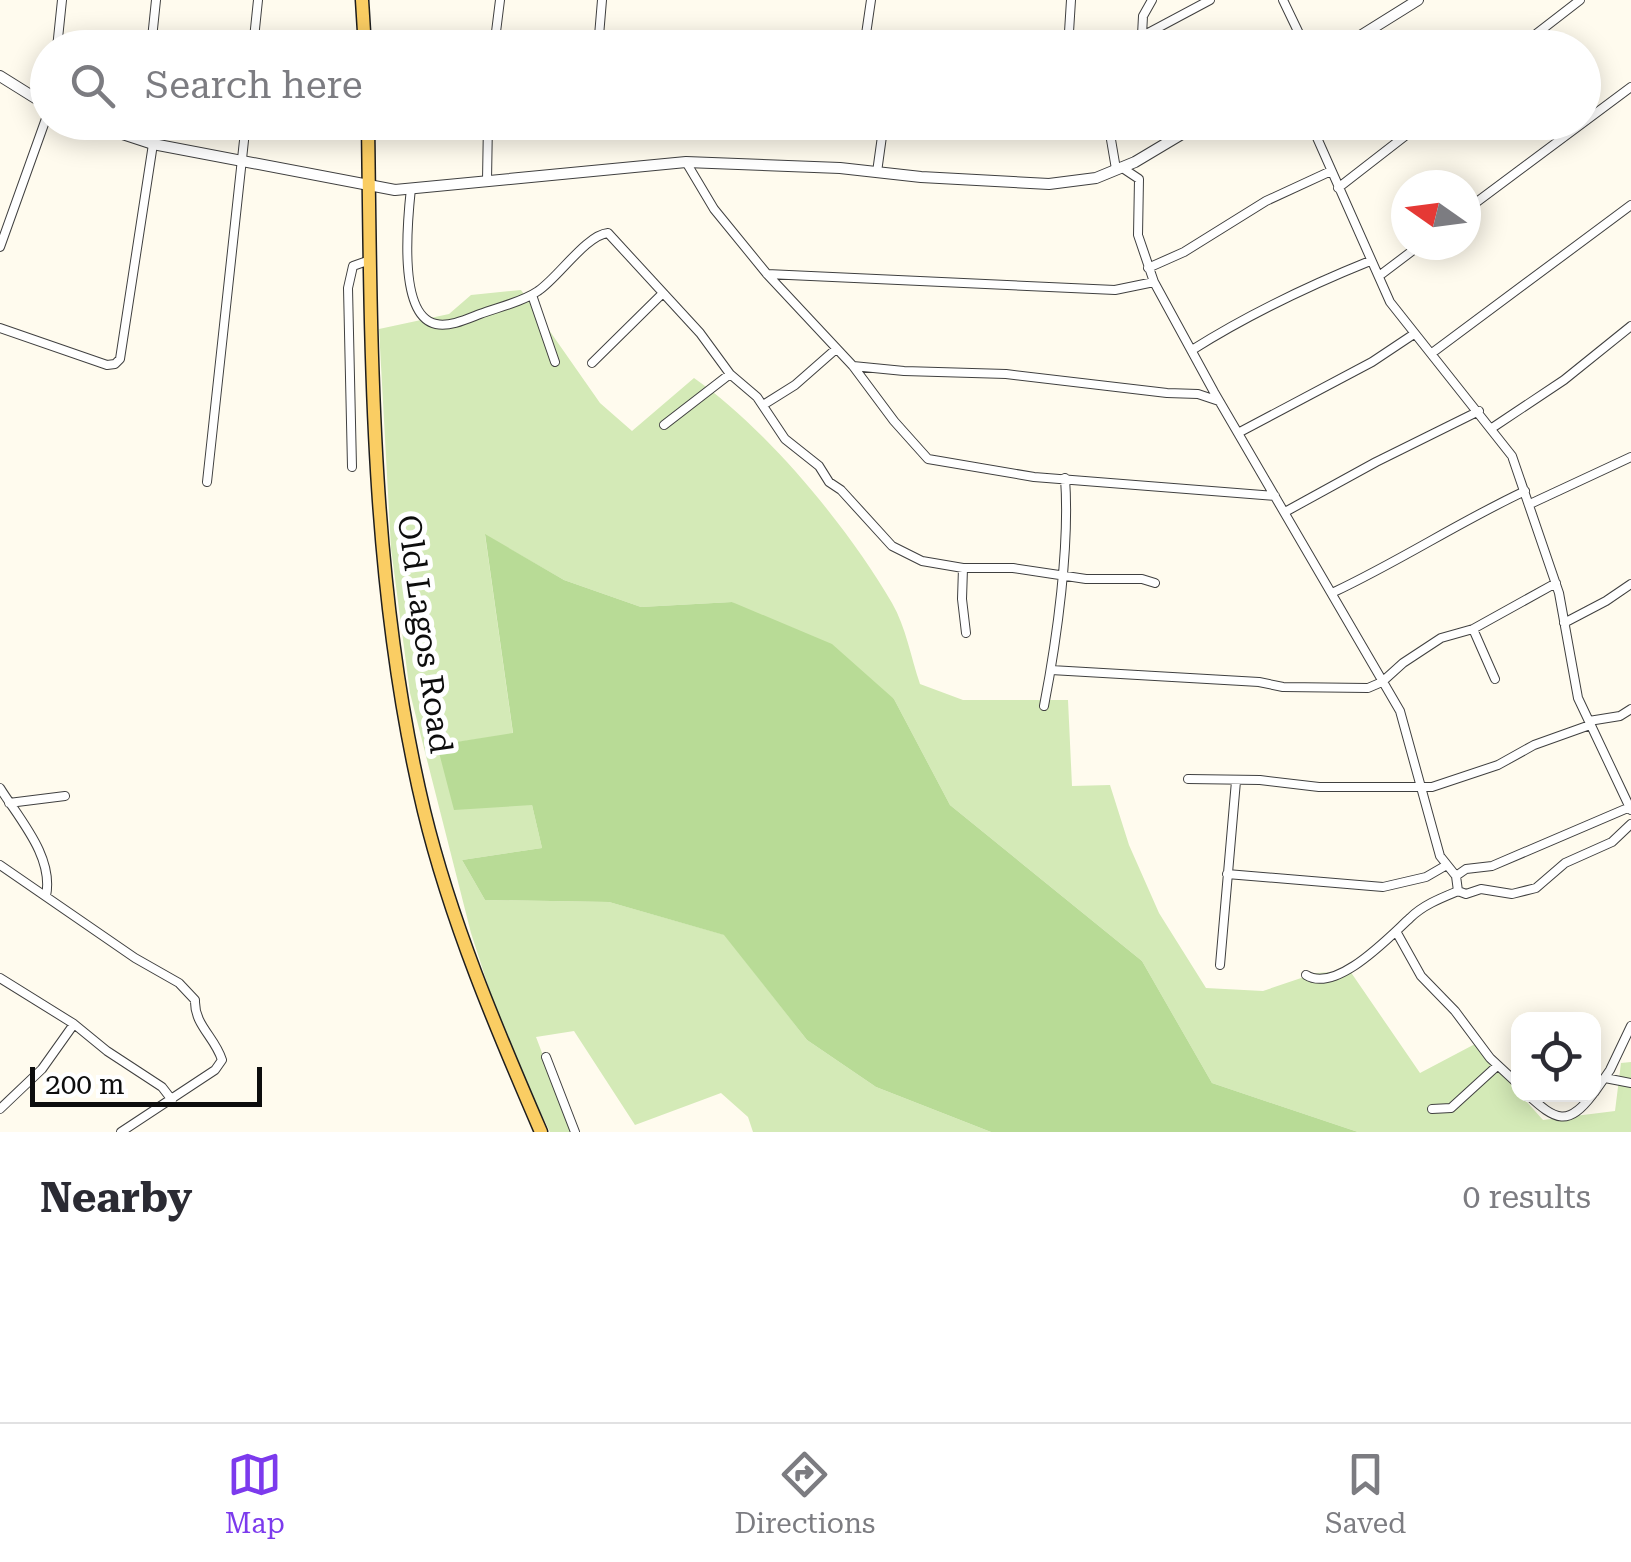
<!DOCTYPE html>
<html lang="en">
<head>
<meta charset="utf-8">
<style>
  body { margin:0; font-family:"Roboto Serif",serif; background:#f7f7f7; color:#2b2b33 }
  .controls { position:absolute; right:30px; bottom:30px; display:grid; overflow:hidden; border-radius:20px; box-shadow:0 5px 25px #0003 }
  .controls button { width:90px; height:90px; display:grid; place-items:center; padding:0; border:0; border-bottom:2px solid #e1e1e2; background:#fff; color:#2b2b33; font:50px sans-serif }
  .compass { position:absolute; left:1391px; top:170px; width:90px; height:90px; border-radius:50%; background:#fff; box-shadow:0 5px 25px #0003; rotate:284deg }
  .scale { position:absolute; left:30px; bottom:25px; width:232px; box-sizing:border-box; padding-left:10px; border:5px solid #0d0d0d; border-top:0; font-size:28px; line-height:35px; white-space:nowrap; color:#0d0d0d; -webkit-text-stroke:8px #fff; paint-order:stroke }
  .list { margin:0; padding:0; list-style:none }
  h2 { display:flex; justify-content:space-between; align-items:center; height:130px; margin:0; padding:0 40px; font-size:42px }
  h2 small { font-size:32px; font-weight:400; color:#7c7c81 }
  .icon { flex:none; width:55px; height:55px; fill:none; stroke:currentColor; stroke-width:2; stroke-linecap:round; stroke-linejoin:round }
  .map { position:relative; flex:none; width:1631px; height:1132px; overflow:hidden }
  .search { position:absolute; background:#fff; box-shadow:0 5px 25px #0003; left:30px; right:30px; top:30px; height:110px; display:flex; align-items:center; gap:25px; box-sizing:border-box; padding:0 35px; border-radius:55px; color:#7c7c81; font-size:38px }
  .sheet { height:290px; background:#fff }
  nav { display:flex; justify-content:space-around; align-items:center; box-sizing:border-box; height:140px; border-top:2px solid #e1e1e2; background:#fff; font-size:28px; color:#7c7c81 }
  nav a { display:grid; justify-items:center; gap:5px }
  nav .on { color:#7c3aed }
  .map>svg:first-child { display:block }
</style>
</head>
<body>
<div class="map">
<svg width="1631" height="1132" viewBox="0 0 1631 1132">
  <rect width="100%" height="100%" fill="#fffbee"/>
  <!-- green -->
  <path fill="#d4eab7" d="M521,290L600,403L632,431L694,378C766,428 848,527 892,603C906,627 911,658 920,684L963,700H1068L1072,786L1110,785L1129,845L1159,913L1206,988L1263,991L1316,973L1350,971L1420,1073L1475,1044L1543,1120L1615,1111L1621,1063L1631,1062V1132H1358L1212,1083L1142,961L950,805L894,699L732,602L641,607L564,580L485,535L513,734L438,745L532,805L542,848L462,860L485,900L609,902L725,935L807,1040L876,1087L991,1132H753L748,1117L721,1093L635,1125L574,1031L536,1037L572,1132H550L506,1041L471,933L410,693L391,548L379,329L449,314L471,295Z"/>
  <!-- forest -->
  <path fill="#b8db96" d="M485,534L564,580L641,607L732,602L832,644L894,699L950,805L1142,961L1212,1083L1358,1132H991L876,1087L807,1040L724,935L609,902L485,900L462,860L542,848L532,805L454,810L437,745L513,733Z"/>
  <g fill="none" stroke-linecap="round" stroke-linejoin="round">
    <!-- minor casing -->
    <g stroke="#404040" stroke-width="10">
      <path id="minor" d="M1283,0L1306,48
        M1142,35L1143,16L1152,0
        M1471,45L1473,48
        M494,46L513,48
        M57,48L62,0
        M151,48L156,0
        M253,48L258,0
        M494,48L500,0
        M598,48L602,0
        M864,48L871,0
        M1068,48L1071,0
        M1120,48L1210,0
        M1518,48L1580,0
        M1108,122L1116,169
        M1310,122L1390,302L1512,456L1559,593L1578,698L1631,810
        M147,142L148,122
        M686,162L714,209L767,274L853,366L894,421L928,459L1034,477L1275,496
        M1121,167L1139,179L1138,235L1154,282L1214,392L1400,711L1440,856L1456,876L1458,891L1466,894L1481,889L1512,894L1536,888L1565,863L1612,842L1631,824
        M877,172L884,122
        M487,180L488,122
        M411,188C408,216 397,316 436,324C450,327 467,319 480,314C499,307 522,302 538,291C558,278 586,235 608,233L700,333L730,374L757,397L785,439L819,466L829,482L841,490L892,546L922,561L963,568H1013L1086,579H1142L1155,583
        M1338,188L1423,122
        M1466,210L1631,87
        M0,247L48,113
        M1148,268L1184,252L1266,201L1331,171
        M767,274L1115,290L1154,282
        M1379,276L1420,245
        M532,295L555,362
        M0,328L107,365L115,364L120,359L153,144
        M1192,350C1249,314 1308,286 1370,261
        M1432,353L1631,205
        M592,363L662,294
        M853,366L904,371L1006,374L1167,393L1198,394L1219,401
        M763,405L795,385L836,349
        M664,425L730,374
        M1492,428L1564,380L1631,326
        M1238,433L1372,362L1414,334
        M352,467L348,288L353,266L370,260
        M207,482L246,122
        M1530,504L1631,457
        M1285,512L1376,462L1479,411
        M963,568L962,599L966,633
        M1334,592C1400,561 1459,522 1525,491
        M1564,623L1606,601L1631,584
        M1473,629L1495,679
        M1051,670L1259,682L1283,687L1368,688L1382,682L1403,663L1441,638L1473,629L1556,583
        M1044,706C1057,639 1070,545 1065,478
        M1589,721L1620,716L1631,709
        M1188,779L1260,780L1319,787H1432L1498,765L1534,745L1590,725
        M0,788C20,820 54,857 46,896
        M9,803L65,796
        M0,865L135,958L179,983L195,1000C194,1025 215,1037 222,1060L215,1070L121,1132
        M1227,874L1383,887L1426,877L1445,866
        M1456,876L1466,869L1492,866L1630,807
        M1397,933L1421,976L1455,1011L1490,1058L1518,1084
        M1220,965L1236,781
        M1306,975C1336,994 1389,937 1410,918C1423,905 1441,898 1458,891
        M0,978L74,1024L107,1051L162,1087L172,1100
        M546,1057L575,1132
        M1605,1078L1631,1083
        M1594,1093L1610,1070L1631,1026
        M1527,1094C1556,1121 1568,1127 1593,1094
        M0,1109L42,1069L74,1024
        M1432,1109L1451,1108L1497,1066"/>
    </g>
    <!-- tertiary casing -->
    <g stroke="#404040" stroke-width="12">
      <path id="tertiary" d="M1341,48L1418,0
        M0,76L48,106
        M86,122L153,144L395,190L686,162L840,168L921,177L1049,184L1096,178L1135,162L1202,122"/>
    </g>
    <!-- primary casing -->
    <g stroke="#1e1e1e" stroke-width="15">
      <path id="primary" d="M362,0L365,48
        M368,122C371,352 370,586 424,811C451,922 496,1028 541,1132"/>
    </g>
    <!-- minor -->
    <use href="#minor" stroke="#fff" stroke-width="8"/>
    <!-- tertiary -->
    <use href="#tertiary" stroke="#fff" stroke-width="10"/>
    <!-- primary -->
    <use href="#primary" stroke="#facd63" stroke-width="12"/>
  </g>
  <g text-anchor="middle" stroke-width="10" stroke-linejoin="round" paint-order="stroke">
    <!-- street labels -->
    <g font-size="32" fill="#0d0d0d" stroke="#fff">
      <text transform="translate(425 634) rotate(82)" y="11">Old Lagos Road</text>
    </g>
  </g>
</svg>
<div class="controls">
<button><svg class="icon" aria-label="locate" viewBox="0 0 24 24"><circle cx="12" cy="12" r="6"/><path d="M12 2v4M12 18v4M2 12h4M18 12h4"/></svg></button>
</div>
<svg class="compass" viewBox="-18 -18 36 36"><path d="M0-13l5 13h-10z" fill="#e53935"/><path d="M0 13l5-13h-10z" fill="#7c7c81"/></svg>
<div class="scale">200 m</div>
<div class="search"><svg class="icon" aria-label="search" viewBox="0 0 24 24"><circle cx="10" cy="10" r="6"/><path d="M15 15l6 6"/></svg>Search here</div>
</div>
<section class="sheet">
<h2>Nearby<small>0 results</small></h2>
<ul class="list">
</ul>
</section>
<nav>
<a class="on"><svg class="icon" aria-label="map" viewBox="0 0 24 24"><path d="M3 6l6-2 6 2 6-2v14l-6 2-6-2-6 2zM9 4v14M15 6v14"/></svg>Map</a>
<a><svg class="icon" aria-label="directions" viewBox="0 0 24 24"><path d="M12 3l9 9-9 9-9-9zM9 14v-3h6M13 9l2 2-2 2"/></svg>Directions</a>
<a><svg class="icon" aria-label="saved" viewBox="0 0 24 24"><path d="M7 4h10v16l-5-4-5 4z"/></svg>Saved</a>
</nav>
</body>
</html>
